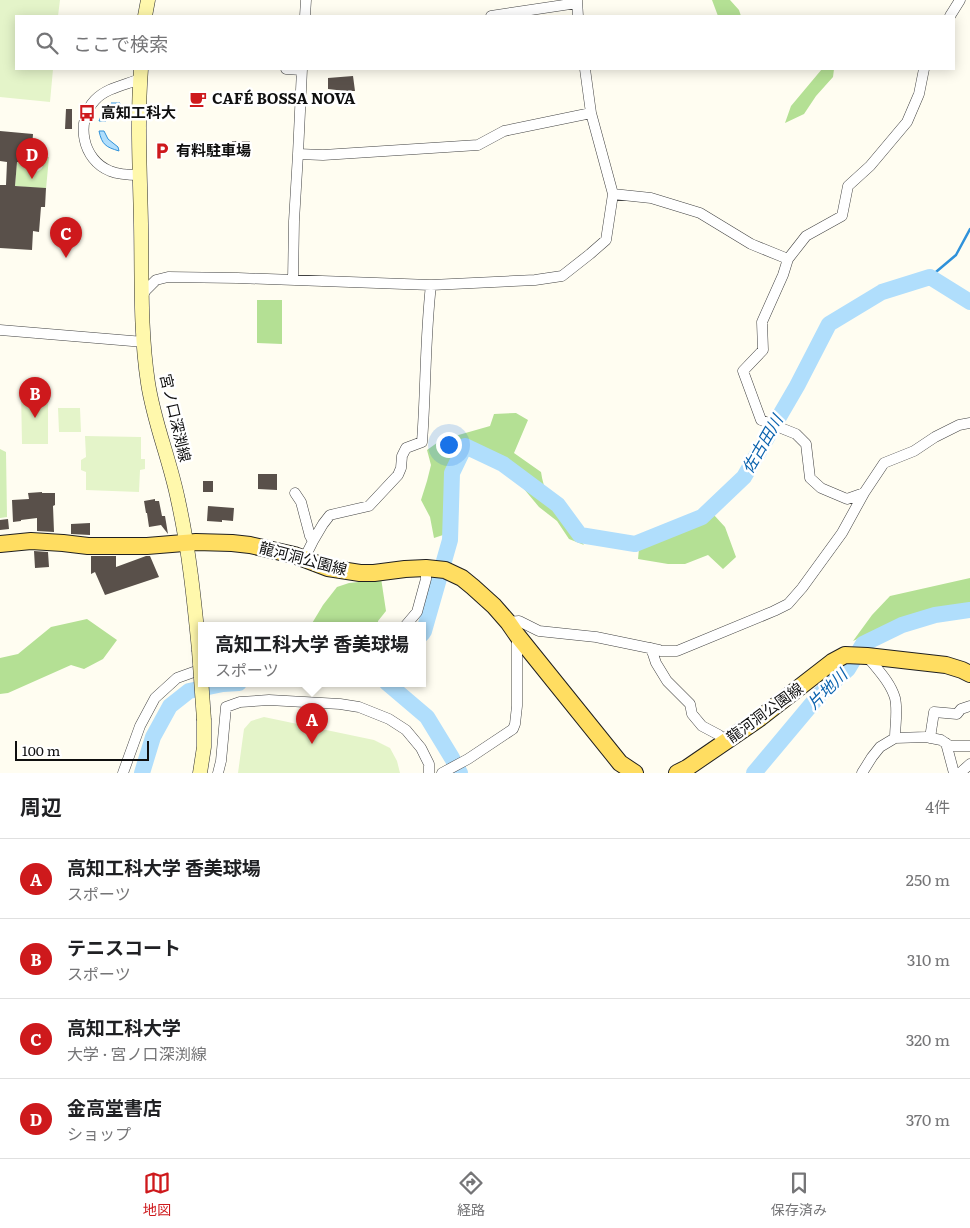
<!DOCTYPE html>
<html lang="ja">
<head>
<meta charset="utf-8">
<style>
  body { margin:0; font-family:Literata,"Noto Sans JP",serif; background:#f2f2f2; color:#202124 }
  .scale { position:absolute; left:15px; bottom:12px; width:134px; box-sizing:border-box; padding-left:5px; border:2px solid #0f0f0f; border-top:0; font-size:14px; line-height:18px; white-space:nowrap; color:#0f0f0f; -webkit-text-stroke:4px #fff; paint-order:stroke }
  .you { position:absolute; left:448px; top:444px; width:18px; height:18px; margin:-12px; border:4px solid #fff; border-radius:50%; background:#1a73e8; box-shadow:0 0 0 8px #1a73e833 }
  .badge { display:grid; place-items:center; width:32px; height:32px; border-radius:50%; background:#ce191c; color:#fff; font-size:16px; font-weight:700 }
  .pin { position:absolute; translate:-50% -41px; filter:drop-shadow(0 1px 2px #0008) }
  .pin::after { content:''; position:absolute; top:26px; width:18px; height:15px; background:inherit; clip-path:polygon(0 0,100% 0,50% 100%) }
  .popup { position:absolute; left:198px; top:622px; width:228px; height:65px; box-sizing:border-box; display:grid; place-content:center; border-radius:0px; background:#fff; filter:drop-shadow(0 1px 4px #0005); font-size:16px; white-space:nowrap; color:#757577 }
  .popup b { font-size:19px; color:#202124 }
  .popup::after { content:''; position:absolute; left:50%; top:100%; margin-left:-10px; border:10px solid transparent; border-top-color:#fff }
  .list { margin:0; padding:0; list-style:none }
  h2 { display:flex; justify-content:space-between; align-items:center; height:65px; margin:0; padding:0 20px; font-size:21px }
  h2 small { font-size:16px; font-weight:400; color:#757577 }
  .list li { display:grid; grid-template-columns:32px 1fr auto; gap:15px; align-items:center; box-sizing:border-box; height:80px; padding:0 20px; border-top:1px solid #e0e0e0 }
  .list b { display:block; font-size:19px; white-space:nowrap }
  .list p { margin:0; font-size:16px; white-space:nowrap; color:#757577 }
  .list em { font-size:16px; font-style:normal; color:#757577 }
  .icon { flex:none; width:28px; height:28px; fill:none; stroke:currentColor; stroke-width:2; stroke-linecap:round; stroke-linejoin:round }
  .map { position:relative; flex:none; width:970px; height:773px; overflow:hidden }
  .search { position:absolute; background:#fff; box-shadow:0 2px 12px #0003; left:15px; right:15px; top:15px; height:55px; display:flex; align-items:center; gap:12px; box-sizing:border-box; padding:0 18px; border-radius:0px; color:#757577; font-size:19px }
  .sheet { height:385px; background:#fff }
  nav { display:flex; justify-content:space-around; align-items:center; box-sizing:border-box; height:70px; border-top:1px solid #e0e0e0; background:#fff; font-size:14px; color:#757577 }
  nav a { display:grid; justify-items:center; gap:2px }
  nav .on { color:#ce191c }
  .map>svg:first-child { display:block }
</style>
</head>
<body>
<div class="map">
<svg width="970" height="773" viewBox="0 0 970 773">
  <rect width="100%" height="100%" fill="#fffdf1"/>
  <!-- green -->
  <path fill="#d2eeb6" d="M40,156L49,157L46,189L15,186L17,162L22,163C23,165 25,168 27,169C32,173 43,173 43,164C42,162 41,158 40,156Z
    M0,437V449L6,452L7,517L0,518Z"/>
  <!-- forest -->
  <path fill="#b4e094" d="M712,0H730L739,10L741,16H718Z
    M822,69H834L833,77L816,96L804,114L785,123L791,106Z
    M257,300H282V344L257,343Z
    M516,413L528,420L514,453L541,472C545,499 557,508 572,528C576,534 580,540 584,545L569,539L557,521L539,507L524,489L514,475L494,461L477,452L462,451C449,474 443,500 449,526L443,535L434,538L430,517L421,500L427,481L431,465L427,450L441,440L490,426L494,414Z
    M714,515L725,527L736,557L723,569L708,555L685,564H668L638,559L639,549L654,538L681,531Z
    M381,578L386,611L378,621V625H311L323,605L337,587L349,583L368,581Z
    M970,578V611L948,609L916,617L889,625L853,641L872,615L890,596Z
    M87,619L117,640L103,659L84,669L71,665L8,693L0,694V658L18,654L51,627Z"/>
  <!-- pitch -->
  <path fill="#e4f4c9" d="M0,0H60L58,16H16V69H53L50,102L0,97Z
    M21,391H48V444H22Z
    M58,408H80L81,432H59Z
    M85,436L141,437V459H145V469L140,470L139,492L86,490V472L81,470V460L86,457Z
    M264,717L374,740L390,748L397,761L400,773H238L244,729L251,721Z"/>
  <!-- water -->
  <path fill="#b0defc" stroke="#3092da" d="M111,103H120V106L111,113L106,121H99L103,111Z
    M99,131H104L108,139L118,147L119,151C106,147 102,145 99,131Z"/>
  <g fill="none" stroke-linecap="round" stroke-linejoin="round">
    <!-- stream -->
    <path stroke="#3092da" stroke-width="2.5" d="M930,277L956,255L970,229"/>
    <!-- river -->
    <path stroke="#b0defc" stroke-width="16" d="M422,634L424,631L450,540L452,473L465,446L503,464L558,505L580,535L635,544L702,517L744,477L797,386L829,324L882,292L930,277L970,302
      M387,683L427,717L452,758L460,773
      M142,773L153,737L170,706L189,691L223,684L239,683
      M754,773L821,693L848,669L863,644L902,625L935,615L970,610"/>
  </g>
  <!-- building -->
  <path fill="#59504a" d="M353,76L355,91H345L328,89V78Z
    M66,109H72V129H65Z
    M0,131L33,134L31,163L17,162L15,186L46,188L45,207H41L39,232L33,231L32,250L0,248V185H6L7,162L0,161Z
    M232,141H250L249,154L232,152Z
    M258,474H277V490L258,489Z
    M203,481H213V492H203Z
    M42,492V493H55V505L53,506L54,532L37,531V518L21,520V521L13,522L12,500L29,499L28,493Z
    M155,499V501H159L162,516H165L168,534L161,525L149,527L147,513H146L144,501Z
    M208,506L234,508L233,521L222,520V522L207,521Z
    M8,519L9,529L0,530V520Z
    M90,523V535L71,534V524Z
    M34,551L48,552L49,567L35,568Z
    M91,556H116V567L146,556H150L159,577L105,595L95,572L91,574Z"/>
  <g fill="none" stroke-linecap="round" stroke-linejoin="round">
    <!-- street casing -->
    <g stroke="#424242" stroke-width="11">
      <path id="street" d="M577,0L578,16
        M305,16L306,0
        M491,16L577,3
        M950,16L960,0
        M286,69L302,70
        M140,79C125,85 106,88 95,100C75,121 82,160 110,171C119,175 130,175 140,175
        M298,154L323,155L478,145L504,131L591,113
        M613,194L651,198L700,213L751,244L788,259
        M293,280L294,221L298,154L302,69
        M142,296L146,290L156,280L168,277L238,278L431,285L535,280L562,276L590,254L606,240L613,194L591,113L585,69
        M0,330L144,342
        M295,493L301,502L310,536L313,541
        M864,493L847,499L821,488L810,478L806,444L796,434L761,420L743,371L763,350L762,322L783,275L788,259L806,236L842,216L848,186L870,166L907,122L919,94L924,69
        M304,559L313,541L323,524L330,515L369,506L398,475L401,468L402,456L406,448L422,442C426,390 425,337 431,285
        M508,622L519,621L539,631L596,637L659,650L660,651H677L774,611L788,604L802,588L842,533L864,493L884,463L914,451L935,437L959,425L970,423
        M406,625L417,612L426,579V568
        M651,648L656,663L667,681L690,704L692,714L702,726L719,735L725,741
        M871,656V661C880,672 891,684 895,698C898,711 895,725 895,738
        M930,738L934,712L957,714L961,709L970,706
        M946,743L954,773
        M123,773L140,726L155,698L177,678L202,669
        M218,773L221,761L226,707L240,702L269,700L340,704L359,707L389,719L406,730L421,748L429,764V773
        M442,773L468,759L513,729L515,724L517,706V635
        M862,773L872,757L880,747L895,738L926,737L941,740L950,746H970
        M960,773L970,764"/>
    </g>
    <!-- secondary casing -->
    <g stroke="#313131" stroke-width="15">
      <path id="secondary" d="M145,16L148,0
        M141,69C137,120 140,172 141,224C142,276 140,331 148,383C154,423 170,460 178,500C189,549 194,599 199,650
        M200,773L204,747V720"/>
    </g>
    <!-- primary casing -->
    <g stroke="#202020" stroke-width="18">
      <path id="primary" d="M0,544L31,541L63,543L88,546H147L196,542L232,543L250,545L294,555L328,568L360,573H374L405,569L426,568L445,570L462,578L473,587L494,606L508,622L517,635L620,763L635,773
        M677,773L687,768L760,718L832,662L845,655L867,656L946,665L962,670L970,674"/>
    </g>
    <!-- street -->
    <use href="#street" stroke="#fff" stroke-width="10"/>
    <!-- secondary -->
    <use href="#secondary" stroke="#fff8ac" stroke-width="14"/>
    <!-- primary -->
    <use href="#primary" stroke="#ffdd61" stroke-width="16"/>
    <!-- secondary-bridge casing -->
    <g stroke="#313131" stroke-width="15" stroke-linecap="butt">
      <path id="secondary-bridge" d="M199,650L204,720"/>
    </g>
    <!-- secondary-bridge -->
    <use href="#secondary-bridge" stroke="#fff8ac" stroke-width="14"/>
  </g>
  <!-- icons -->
  <defs>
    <g id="cafe-bare" transform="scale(1.35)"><path d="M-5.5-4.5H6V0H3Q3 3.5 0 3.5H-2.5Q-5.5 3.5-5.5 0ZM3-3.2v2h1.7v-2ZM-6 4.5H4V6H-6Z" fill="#ce191c" stroke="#fff" stroke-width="2.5" paint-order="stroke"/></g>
    <g id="bus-bare" transform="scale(1.35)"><path d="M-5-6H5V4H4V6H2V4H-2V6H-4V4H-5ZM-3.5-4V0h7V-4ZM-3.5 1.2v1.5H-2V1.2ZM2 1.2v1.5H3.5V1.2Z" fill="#ce191c" stroke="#fff" stroke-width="2.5" paint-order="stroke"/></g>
    <g id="parking-bare" transform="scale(1.35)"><path d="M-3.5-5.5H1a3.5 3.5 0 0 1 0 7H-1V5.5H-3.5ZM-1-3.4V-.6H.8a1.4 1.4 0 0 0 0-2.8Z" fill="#ce191c" stroke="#fff" stroke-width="2.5" paint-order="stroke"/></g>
  </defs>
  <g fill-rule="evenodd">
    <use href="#cafe-bare" x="198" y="99"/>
    <use href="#bus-bare" x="87" y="113"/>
    <use href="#parking-bare" x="162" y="151"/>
  </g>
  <g text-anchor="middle" stroke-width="5" stroke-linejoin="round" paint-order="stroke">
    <!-- poi labels -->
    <g font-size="15" font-weight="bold" fill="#0f0f0f" stroke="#fff" text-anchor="start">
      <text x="212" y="104">CAFÉ BOSSA NOVA</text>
      <text x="101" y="118">高知工科大</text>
      <text x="176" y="156">有料駐車場</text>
    </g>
    <!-- street labels -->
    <g font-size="15" fill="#0f0f0f" stroke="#fff">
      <text transform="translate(175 418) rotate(77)" y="5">宮ノ口深渕線</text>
      <text transform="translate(303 559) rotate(15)" y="5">龍河洞公園線</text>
      <text transform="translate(765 713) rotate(-36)" y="5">龍河洞公園線</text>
    </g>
    <!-- water labels -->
    <g font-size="16" font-style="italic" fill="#0b63ae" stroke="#fff">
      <text transform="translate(762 444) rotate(-60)" y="6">佐古田川</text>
      <text transform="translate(827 689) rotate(-45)" y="6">片地川</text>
    </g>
  </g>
</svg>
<div class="scale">100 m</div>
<div class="you"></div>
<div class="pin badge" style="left:312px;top:744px">A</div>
<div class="popup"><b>高知工科大学 香美球場</b>スポーツ</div>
<div class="pin badge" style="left:35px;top:418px">B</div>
<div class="pin badge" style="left:66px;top:258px">C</div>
<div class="pin badge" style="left:32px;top:179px">D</div>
<div class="search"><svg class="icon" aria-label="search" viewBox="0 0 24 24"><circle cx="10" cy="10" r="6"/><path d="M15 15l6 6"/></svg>ここで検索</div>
</div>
<section class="sheet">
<h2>周辺<small>4件</small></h2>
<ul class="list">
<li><span class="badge">A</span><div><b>高知工科大学 香美球場</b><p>スポーツ</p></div><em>250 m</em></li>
<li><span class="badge">B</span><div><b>テニスコート</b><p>スポーツ</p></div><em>310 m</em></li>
<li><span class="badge">C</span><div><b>高知工科大学</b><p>大学 · 宮ノ口深渕線</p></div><em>320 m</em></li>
<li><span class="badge">D</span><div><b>金高堂書店</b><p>ショップ</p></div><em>370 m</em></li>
</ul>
</section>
<nav>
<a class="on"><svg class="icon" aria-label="map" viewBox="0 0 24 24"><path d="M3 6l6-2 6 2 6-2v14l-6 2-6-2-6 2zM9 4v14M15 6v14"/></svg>地図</a>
<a><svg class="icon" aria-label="directions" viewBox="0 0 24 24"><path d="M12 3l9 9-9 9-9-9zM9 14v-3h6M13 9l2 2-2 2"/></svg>経路</a>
<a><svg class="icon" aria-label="saved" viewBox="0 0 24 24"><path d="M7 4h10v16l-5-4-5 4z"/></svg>保存済み</a>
</nav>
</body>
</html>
